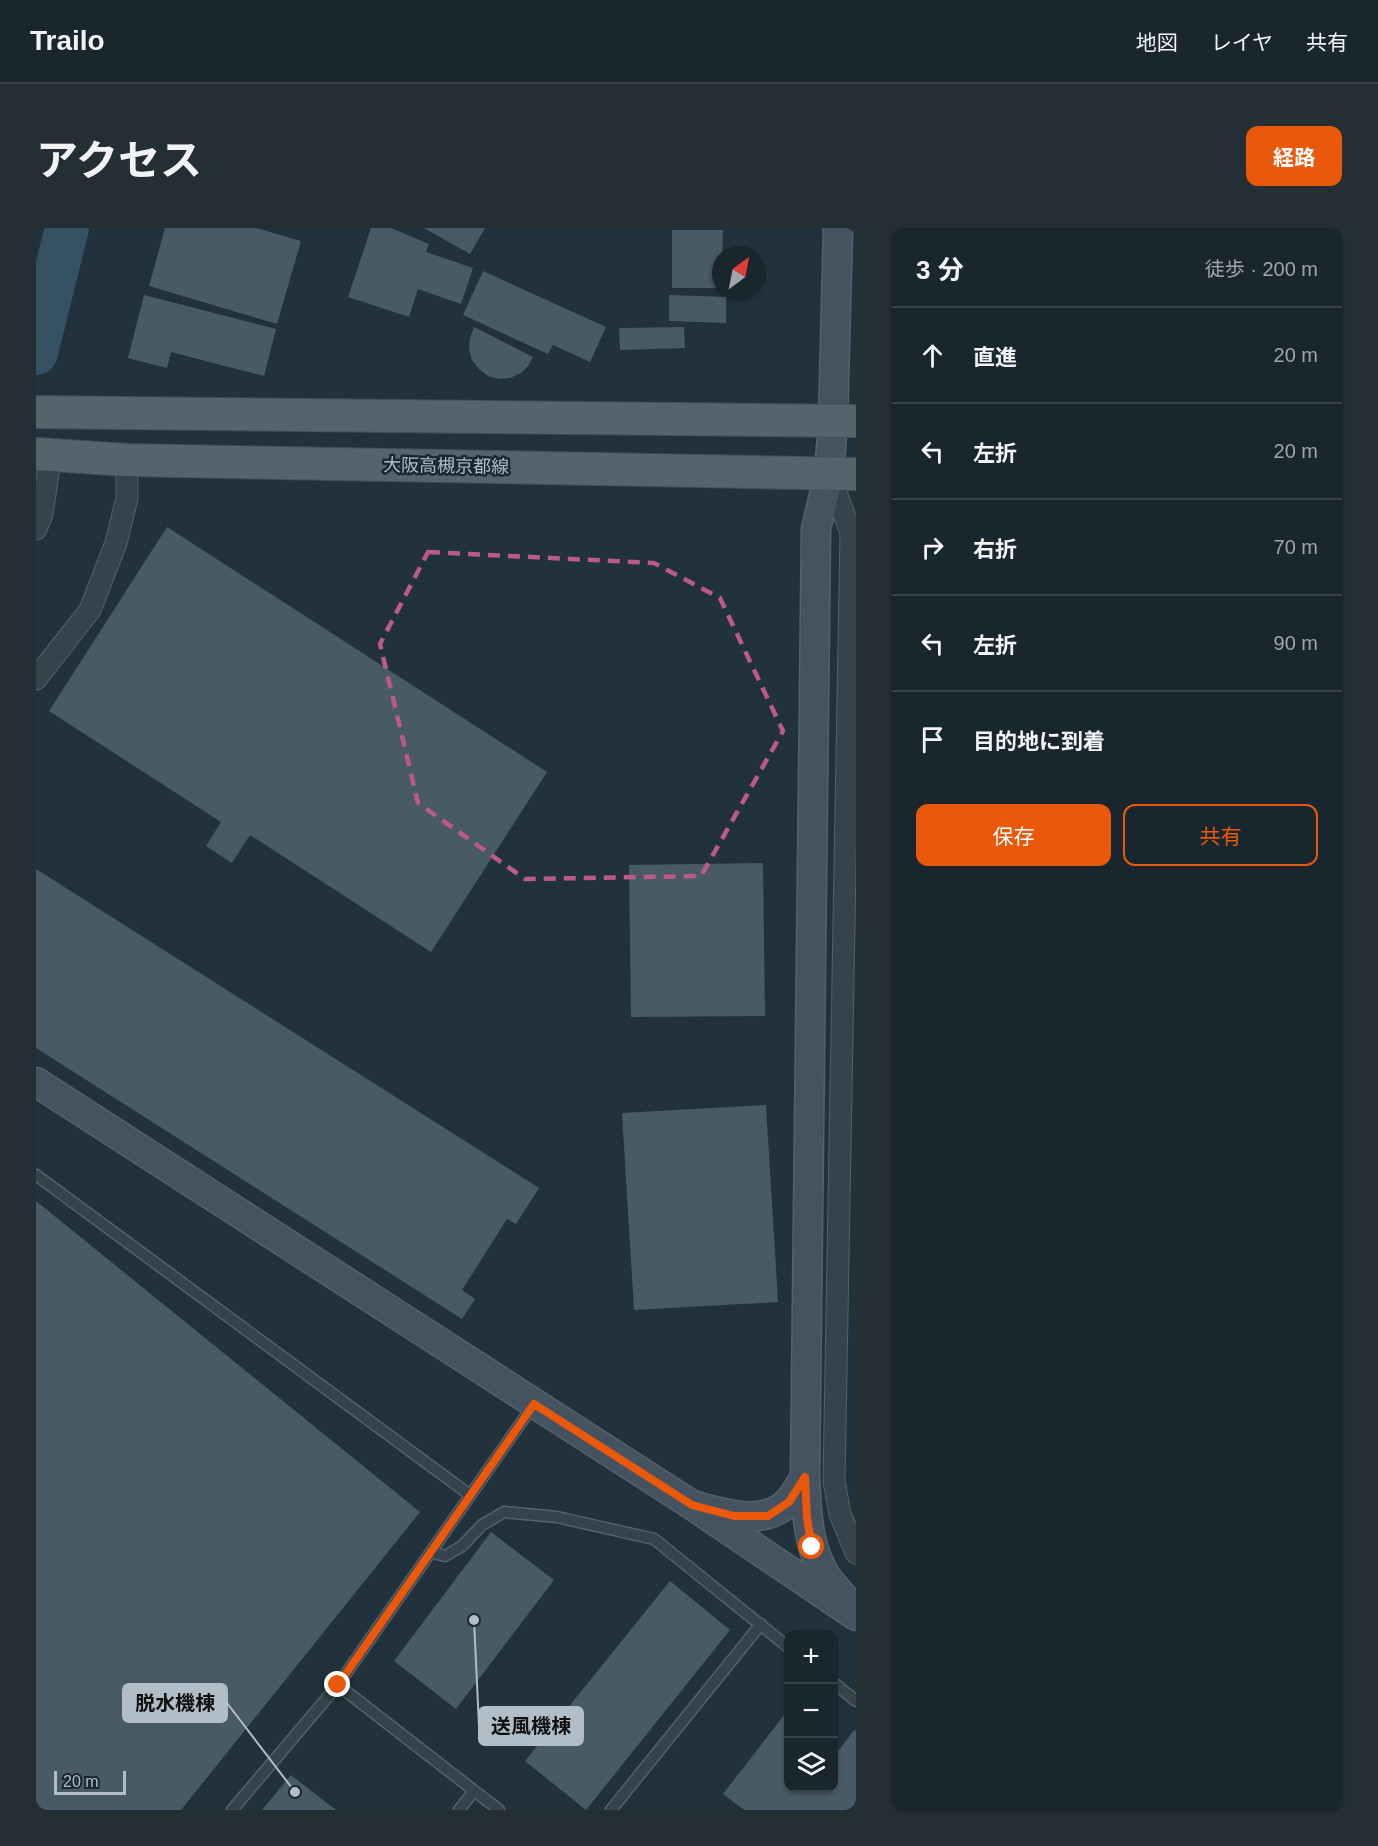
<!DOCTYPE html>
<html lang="ja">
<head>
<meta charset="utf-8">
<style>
  body { margin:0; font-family:Helvetica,"Noto Sans JP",sans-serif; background:#232e35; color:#f1f3f6 }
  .controls { position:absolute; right:18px; bottom:18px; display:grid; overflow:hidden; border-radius:12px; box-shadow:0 2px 4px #0004 }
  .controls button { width:54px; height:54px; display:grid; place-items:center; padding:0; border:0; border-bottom:2px solid #384349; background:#1a262d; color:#f1f3f6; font:30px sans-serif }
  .compass { position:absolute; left:676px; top:18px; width:54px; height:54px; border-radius:50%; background:#1a262d; box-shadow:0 2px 4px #0004; rotate:32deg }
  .scale { position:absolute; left:18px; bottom:15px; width:72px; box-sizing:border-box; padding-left:6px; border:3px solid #b1bec8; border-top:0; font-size:16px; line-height:21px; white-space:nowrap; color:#b1bec8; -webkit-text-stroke:4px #1b2831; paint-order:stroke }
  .stop { position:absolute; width:18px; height:18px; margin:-14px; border:4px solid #ea580c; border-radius:50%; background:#fff }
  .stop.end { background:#ea580c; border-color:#fff; box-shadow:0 2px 6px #0008 }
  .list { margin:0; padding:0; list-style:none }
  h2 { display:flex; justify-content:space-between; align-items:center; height:78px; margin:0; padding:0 24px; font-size:26px }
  h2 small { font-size:20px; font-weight:400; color:#9fa5aa }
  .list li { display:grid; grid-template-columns:39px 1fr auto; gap:18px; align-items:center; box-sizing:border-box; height:96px; padding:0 24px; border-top:2px solid #384349 }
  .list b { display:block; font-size:22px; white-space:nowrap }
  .list em { font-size:20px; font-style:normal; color:#9fa5aa }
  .actions { display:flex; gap:12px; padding:18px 24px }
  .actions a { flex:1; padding:14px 0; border:2px solid #ea580c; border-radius:12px; text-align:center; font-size:21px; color:#ea580c }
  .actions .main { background:#ea580c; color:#fff }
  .icon { flex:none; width:33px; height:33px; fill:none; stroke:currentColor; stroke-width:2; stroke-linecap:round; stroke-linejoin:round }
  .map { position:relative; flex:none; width:820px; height:1582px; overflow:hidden; border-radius:12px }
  header { display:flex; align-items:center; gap:36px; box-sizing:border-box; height:84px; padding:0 30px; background:#1a262d; border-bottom:2px solid #384349 }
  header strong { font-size:28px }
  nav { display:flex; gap:33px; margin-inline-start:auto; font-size:21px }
  .intro { display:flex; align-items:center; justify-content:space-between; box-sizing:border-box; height:144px; padding:0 36px }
  h1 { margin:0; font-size:42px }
  .button { padding:15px 27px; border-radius:12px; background:#ea580c; color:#fff; font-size:21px; font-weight:700 }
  main { display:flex; gap:36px; padding:0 36px }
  aside { flex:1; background:#1a262d; border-radius:12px; box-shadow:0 2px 4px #0004 }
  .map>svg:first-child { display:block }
</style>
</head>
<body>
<header>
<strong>Trailo</strong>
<nav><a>地図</a><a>レイヤ</a><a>共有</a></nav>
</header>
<div class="intro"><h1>アクセス</h1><a class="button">経路</a></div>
<main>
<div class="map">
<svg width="820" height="1582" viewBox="0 0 820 1582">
  <rect width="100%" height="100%" fill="#22323c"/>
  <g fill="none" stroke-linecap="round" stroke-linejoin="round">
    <!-- river -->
    <path stroke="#355164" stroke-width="44" d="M0,125L31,0"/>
  </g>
  <!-- building -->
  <path fill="#485a65" d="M129,0H220L265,13L241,96L113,58Z
    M335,0H355L393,16L390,24L437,40L425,76L382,61L373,89L312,69Z
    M388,0H449L434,26Z
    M636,2H687L685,60H636Z
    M447,43L570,99L554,134L517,117L512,126L427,87Z
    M108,67L240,101L228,148L135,124L131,140L92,130Z
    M633,67L690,69V95L633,93Z
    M438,99L497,129L492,138L485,145L474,150L463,151L452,148L443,141L436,132L433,121L434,110Z
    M648,99L649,120L584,122L583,100Z
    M131,299L511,544L395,724L214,607L196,635L170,618L185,594L13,483Z
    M727,635L729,788L595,789L593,637Z
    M0,641L503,960L480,996L471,991L426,1062L439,1071L426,1091L0,820Z
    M730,877L742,1074L598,1082L586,885Z
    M0,973L384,1284L145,1582H0Z
    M455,1304L518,1352L420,1481L358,1433Z
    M634,1353L694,1402L550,1582L489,1533Z
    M752,1482V1560H798V1517L803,1522L818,1502L820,1503V1582H708L687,1566Z
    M255,1547L300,1582H226Z"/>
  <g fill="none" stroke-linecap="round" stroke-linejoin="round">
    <!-- lane casing -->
    <g stroke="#54616a" stroke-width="13">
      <path id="lane" d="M0,947L434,1267
        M395,1324L409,1328L426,1318L446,1297L468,1284L521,1289L618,1311L752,1419
        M798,1455L820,1473
        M302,1457L463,1582
        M196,1582L302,1457L498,1176
        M423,1582L438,1563
        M575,1582L725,1396"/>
    </g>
    <!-- street casing -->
    <g stroke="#54616a" stroke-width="23">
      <path id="street" d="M793,246L815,305L798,1253L804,1286L820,1325
        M0,301L6,286L15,226
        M0,451L54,382L80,315L91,270V232"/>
    </g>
    <!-- secondary casing -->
    <g stroke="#54616a" stroke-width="31">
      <path id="secondary" d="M0,854L656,1277L820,1388
        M769,1249C771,1283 771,1315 788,1345C793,1354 801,1362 808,1370
        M656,1277C687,1285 728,1300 753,1273C759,1266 764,1257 769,1249L780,301L793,246L797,193L802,0"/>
    </g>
    <!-- primary casing -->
    <g stroke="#424f58" stroke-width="34">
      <path id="primary" d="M0,184L820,193
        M0,226L91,232L820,246"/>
    </g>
    <!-- lane -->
    <use href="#lane" stroke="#36434c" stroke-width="10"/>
    <!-- street -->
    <use href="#street" stroke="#36434c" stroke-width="21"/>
    <!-- secondary -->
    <use href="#secondary" stroke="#44535f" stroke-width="28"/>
    <!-- primary -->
    <use href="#primary" stroke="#54636c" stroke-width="32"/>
  </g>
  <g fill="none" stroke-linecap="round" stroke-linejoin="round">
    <!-- route -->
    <path stroke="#ea580c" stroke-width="8" d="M302,1457L498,1176L656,1277L698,1288H732L753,1274L769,1249L771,1290L776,1319"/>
  </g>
  <!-- marked area -->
  <path fill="none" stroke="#bb5a87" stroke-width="4.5" stroke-dasharray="12 8" stroke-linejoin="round" d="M392,324L618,335L684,370L747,503L665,648L489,651L382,575L344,416Z"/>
  <g text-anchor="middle" stroke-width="5" stroke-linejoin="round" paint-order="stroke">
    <!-- street labels -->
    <g font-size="18" fill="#b1bec8" stroke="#1b2831">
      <text transform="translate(410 238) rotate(1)" y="6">大阪高槻京都線</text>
    </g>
  </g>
  <!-- callouts -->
  <path fill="none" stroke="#b1bec8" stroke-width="2" d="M259 1564L191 1475M438 1392L443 1498"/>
  <g fill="#b1bec8" stroke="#1b2831" stroke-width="2">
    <circle cx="259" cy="1564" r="6"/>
    <circle cx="438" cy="1392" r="6"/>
  </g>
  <g fill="#b1bec8" stroke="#b1bec8" stroke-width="2">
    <rect x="87" y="1456" width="104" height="38" rx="6"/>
    <rect x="443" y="1479" width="104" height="38" rx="6"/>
  </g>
  <g font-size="20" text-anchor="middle" font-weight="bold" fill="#111">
    <text x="139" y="1482">脱水機棟</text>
    <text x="495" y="1505">送風機棟</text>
  </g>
</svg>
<div class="controls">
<button>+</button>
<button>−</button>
<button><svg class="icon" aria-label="layers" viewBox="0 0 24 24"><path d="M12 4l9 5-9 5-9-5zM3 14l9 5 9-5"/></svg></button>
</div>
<svg class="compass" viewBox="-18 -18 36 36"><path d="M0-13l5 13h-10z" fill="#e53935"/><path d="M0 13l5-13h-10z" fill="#9fa5aa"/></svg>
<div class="scale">20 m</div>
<div class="stop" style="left:776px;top:1319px"></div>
<div class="stop end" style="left:302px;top:1457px"></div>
</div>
<aside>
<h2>3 分<small>徒歩 · 200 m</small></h2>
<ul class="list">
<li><svg class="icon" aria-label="ahead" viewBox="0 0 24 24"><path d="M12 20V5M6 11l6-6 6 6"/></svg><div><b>直進</b></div><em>20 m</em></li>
<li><svg class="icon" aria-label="left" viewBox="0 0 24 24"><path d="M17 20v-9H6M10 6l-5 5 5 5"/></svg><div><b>左折</b></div><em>20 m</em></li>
<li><svg class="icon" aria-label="right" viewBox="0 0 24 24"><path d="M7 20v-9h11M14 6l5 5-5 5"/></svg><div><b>右折</b></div><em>70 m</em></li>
<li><svg class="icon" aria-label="left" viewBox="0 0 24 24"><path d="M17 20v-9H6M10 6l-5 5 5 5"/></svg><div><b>左折</b></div><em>90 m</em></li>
<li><svg class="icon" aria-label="arrive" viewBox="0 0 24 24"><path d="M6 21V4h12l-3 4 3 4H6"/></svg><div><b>目的地に到着</b></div></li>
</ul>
<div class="actions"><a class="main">保存</a><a>共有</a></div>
</aside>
</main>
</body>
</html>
